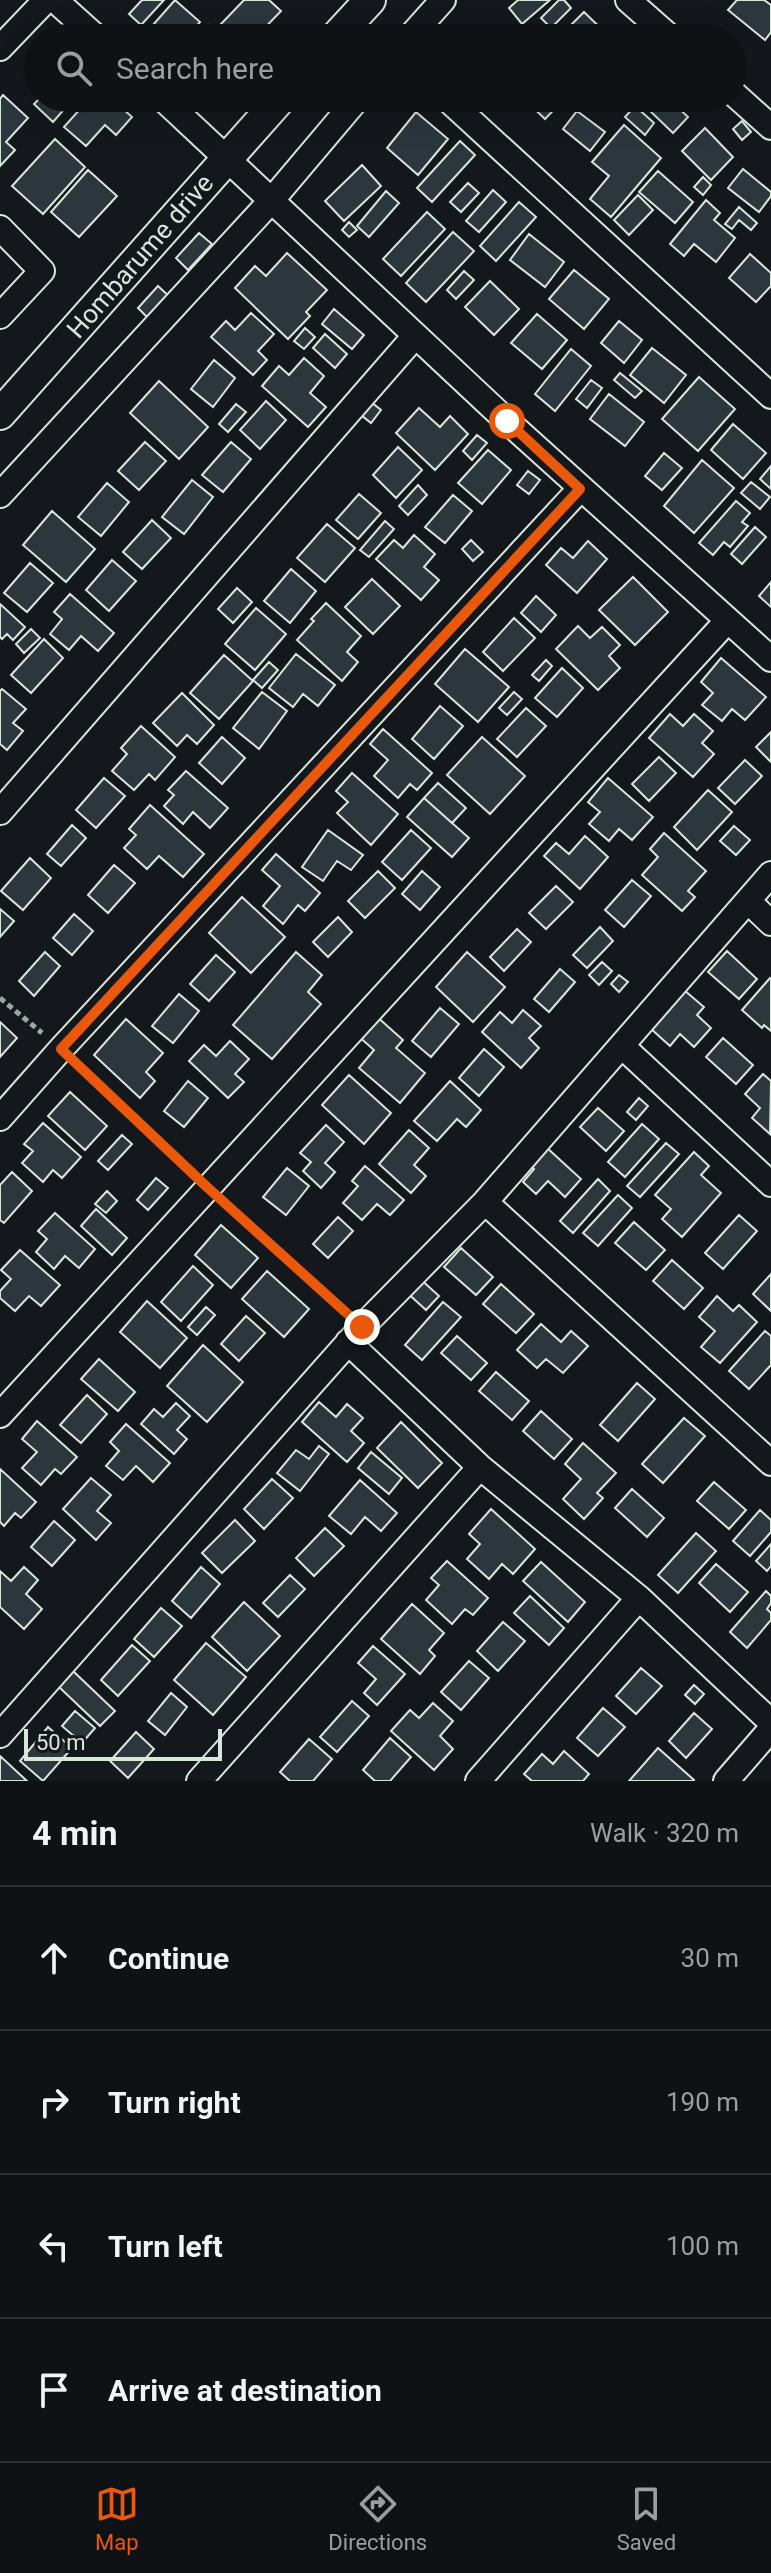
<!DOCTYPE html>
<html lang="en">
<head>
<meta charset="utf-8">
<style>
  body { margin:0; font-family:Roboto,sans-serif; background:#181b1e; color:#f1f3f6 }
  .scale { position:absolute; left:24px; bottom:20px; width:198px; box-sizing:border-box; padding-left:8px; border:4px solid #d8e6dc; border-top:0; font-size:22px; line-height:28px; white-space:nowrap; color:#d8e6dc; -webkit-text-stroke:6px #14181c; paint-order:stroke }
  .stop { position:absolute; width:24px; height:24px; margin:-18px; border:6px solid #ea580c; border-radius:50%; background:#fff }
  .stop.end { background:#ea580c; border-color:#fff; box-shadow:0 2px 8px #0008 }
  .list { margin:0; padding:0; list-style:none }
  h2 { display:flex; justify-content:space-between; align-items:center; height:104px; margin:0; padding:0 32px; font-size:34px }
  h2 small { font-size:26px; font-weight:400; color:#9b9ea0 }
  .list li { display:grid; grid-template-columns:52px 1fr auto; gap:24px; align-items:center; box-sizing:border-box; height:144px; padding:0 32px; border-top:2px solid #2f3234 }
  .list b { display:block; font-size:30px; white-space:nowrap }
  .list em { font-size:26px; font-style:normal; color:#9b9ea0 }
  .icon { flex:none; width:44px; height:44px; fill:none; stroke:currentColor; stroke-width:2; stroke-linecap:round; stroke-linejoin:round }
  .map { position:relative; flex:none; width:771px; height:1781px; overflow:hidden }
  .search { position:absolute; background:#0f1215; box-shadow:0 8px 32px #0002; left:24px; right:24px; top:24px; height:88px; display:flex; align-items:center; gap:20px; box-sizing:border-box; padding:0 28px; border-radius:44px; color:#9b9ea0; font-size:30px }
  .sheet { height:680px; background:#0f1215 }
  nav { display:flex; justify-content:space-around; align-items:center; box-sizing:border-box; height:112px; border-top:2px solid #2f3234; background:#0f1215; font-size:22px; color:#9b9ea0 }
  nav a { display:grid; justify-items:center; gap:4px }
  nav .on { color:#ea580c }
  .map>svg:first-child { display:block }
</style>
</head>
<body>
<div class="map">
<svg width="771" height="1781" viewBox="0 0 771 1781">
  <rect width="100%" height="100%" fill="#14181c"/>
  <!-- building -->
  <path fill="#2c363c" stroke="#d8e6dc" stroke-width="2" d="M142,0H164L141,25L129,14Z
    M175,0L200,22L186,38H149L145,34Z
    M244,0H269L281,11L255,38H233L220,25Z
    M518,0H550L522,24L509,8Z
    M559,0H564L571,8L551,28L541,18Z
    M737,0H764L771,5V32L765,40L728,10Z
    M584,12L611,38H558Z
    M209,25L222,38H195Z
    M3,95L28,118L6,142L15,150L0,166V99Z
    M40,98H74L53,122L34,104Z
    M90,98H111L132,117L116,135L105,125L86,146L64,127Z
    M523,98H565L545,119Z
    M656,98H668L688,117L673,133L647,108Z
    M635,106L654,123L645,135L625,117Z
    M577,111L605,132L590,151L563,129Z
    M416,112L448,139L418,175L387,148Z
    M742,121L751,132L742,140L733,129Z
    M624,125L661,158L611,217L590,199L609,176L592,162Z
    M705,128L733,157L711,180L682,151Z
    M55,139L85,167L43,214L12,186Z
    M460,141L475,155L432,202L417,188Z
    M362,165L381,186L344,221L325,201Z
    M743,169L771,192V196L759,212L728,188Z
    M88,170L117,196L79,237L51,212Z
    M658,171L693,202L675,223L639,192Z
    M703,177L711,185L703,195L694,187Z
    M468,183L479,193L461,212L450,202Z
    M493,190L506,202L479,232L466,221Z
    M386,191L399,203L369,237L357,226Z
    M638,195L653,210L629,235L614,220Z
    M706,200L720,213L714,220L735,238L716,262L694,244L684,256L670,244Z
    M519,202L536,217L496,261L480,246Z
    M739,207L757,223L751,230L739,220L732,229L725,224Z
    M427,212L445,229L401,276L383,259Z
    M349,222L357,230L349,237L342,230Z
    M453,232L474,251L426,302L406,283Z
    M199,233L212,244L188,270L176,258Z
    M529,234L564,262L545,287L510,260Z
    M287,253L327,290L306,312L310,316L288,339L235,288L255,266L266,276Z
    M750,254L771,273V286L756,302L729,278Z
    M574,270L609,299L584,329L549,299Z
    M464,271L474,280L456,299L447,290Z
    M490,281L519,309L494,335L465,307Z
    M158,286L171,298L151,321L138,308Z
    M334,309L364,335L352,349L322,324Z
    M251,313L274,334L258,351L267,360L253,375L211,337L226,321L235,330Z
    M537,314L567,340L542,369L511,343Z
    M619,321L642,340L624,363L601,343Z
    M305,328L315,337L304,349L294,341Z
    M325,334L347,354L335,368L313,348Z
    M652,348L686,375L664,403L630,375Z
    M571,349L591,366L555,411L535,394Z
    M304,358L324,376L310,393L326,407L308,427L262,386L279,366L289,375Z
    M214,360L235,378L213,407L191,389Z
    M620,373L642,391L635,398L614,380Z
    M699,377L735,409L698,451L662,419Z
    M591,380L602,388L587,408L576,399Z
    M159,381L208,427L179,459L130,413Z
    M609,394L644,422L625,446L590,419Z
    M266,401L286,420L260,449L240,430Z
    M371,402L381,410L371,423L361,415Z
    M236,404L246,412L228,432L219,424Z
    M419,408L440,427L450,416L468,434L435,470L396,433Z
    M733,424L766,453L743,479L711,450Z
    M477,435L487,443L472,460L463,451Z
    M145,442L166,461L139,490L118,471Z
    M231,442L251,459L223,492L202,475Z
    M398,447L422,470L396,498L373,475Z
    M488,450L511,470L482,504L458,483Z
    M664,453L682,468L662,490L645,476Z
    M702,460L734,488L694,533L664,506Z
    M771,466V489L760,479Z
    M528,471L540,480L529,494L517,485Z
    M192,480L213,497L184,534L162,517Z
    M751,482L770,497L760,509L741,493Z
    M107,483L129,502L101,536L78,517Z
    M418,485L427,495L408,515L399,506Z
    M359,494L381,513L358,539L336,520Z
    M453,495L472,511L445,543L425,527Z
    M736,501L750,513L742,522L748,526L730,547L724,542L713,555L699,543Z
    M52,511L95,549L66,582L23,545Z
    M152,520L171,538L142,569L123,552Z
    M385,521L394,529L369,557L360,550Z
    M327,524L355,548L325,582L297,558Z
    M755,527L766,537L742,564L731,554Z
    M414,535L435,554L424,567L439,580L421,600L376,559L394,540L403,548Z
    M471,540L483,552L473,561L462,549Z
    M588,541L607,559L577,593L546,565L561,548L573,558Z
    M112,560L136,581L109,611L86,590Z
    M30,563L53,583L27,612L4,593Z
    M291,569L316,591L290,623L264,601Z
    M633,577L668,612L635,645L599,610Z
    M372,579L400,606L373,634L345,607Z
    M771,582V607L759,596Z
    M237,588L252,602L233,623L218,609Z
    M70,594L114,633L98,651L81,636L69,650L50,634L62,619L54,612Z
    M536,596L556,615L541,632L521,613Z
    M326,603L361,636L347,652L358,662L342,681L297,640L314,621L311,619Z
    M0,604L25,627L13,640L7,634L2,639L0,637Z
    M256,608L286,634L255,670L225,644Z
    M514,618L535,638L503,671L483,652Z
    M578,626L590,638L602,627L620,645L609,656L620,668L598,690L556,649Z
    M31,629L40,638L24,653L16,644Z
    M44,639L63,658L31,693L11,675Z
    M465,649L509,687L478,722L435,684Z
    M296,654L335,685L318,706L303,694L293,707L269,688Z
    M224,655L253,681L219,719L190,693Z
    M721,658L766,697L745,720L732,709L722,721L702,705L713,693L701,682Z
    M546,660L552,666L539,681L532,675Z
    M269,662L278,670L262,688L253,680Z
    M562,668L583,688L557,717L535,698Z
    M2,689L26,709L13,723L23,731L7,750L0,744V691Z
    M262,692L287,711L259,749L233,728Z
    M514,692L522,699L507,715L499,708Z
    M182,693L214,725L197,744L187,735L177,746L153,723Z
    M440,706L463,726L434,759L412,739Z
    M526,708L546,726L517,757L497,739Z
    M670,714L683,726L694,714L713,731L702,743L714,754L693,777L649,738Z
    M141,726L175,757L155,780L149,774L134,790L112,771L127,754L121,748Z
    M383,729L432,773L417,790L410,784L398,798L374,776L388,760L370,744Z
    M771,732V762L756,747Z
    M222,737L245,758L222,784L199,763Z
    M482,737L525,776L490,814L447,775Z
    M659,757L676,773L649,801L632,784Z
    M745,760L762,776L735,804L718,788Z
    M186,771L228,808L210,828L193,812L183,824L164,806L174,795L168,790Z
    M352,773L398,814L371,845L337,813L348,802L336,791Z
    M104,778L125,796L96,828L76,810Z
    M608,778L653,817L632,840L619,829L609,841L589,824L600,812L588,802Z
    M438,783L466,808L452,823L424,798Z
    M708,790L732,812L697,850L674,827Z
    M424,798L469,838L452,857L407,817Z
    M150,805L204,854L183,877L159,856L147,869L124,848L136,835L129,829Z
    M72,825L86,838L61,866L47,854Z
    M734,826L750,840L736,855L720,841Z
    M328,830L363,855L351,870L337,861L323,881L302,867Z
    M411,830L431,848L402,880L382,862Z
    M664,833L706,871L688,891L695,897L682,911L642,875L658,857L650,849Z
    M585,836L608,857L580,889L544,856L556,843L569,854Z
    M276,854L320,893L305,911L298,905L283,924L263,906L280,886L262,870Z
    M30,858L51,878L23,910L1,891Z
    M114,865L135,883L108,913L88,895Z
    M378,871L395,888L365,918L348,901Z
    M422,871L440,887L420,910L402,894Z
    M632,880L651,896L624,927L605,910Z
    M556,886L573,902L546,929L529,913Z
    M242,897L285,937L251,973L209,933Z
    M0,909L14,921L0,937Z
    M74,914L93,931L72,955L53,938Z
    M338,917L352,932L328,957L313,942Z
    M600,927L613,941L587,968L573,955Z
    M517,929L531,942L504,971L490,957Z
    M727,951L757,979L739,999L708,972Z
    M45,952L60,966L34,996L19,981Z
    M296,952L322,975L308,992L321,1004L272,1059L233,1025Z
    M467,952L505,987L473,1022L436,987Z
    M216,955L235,972L209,1001L190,984Z
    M602,962L612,971L599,985L589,975Z
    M560,969L575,982L549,1012L534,999Z
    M619,975L628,982L619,992L611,984Z
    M770,978L771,979V1031L764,1025L762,1028L742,1010Z
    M684,990L704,1007L697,1015L711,1028L694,1047L680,1034L670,1046L650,1028Z
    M179,994L199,1011L173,1043L152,1026Z
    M440,1008L459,1024L431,1057L412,1041Z
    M523,1010L541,1026L529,1038L539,1048L521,1068L482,1032L500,1012L512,1023Z
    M375,1015L403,1040L396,1048L425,1073L400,1103L359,1068L374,1050L357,1035Z
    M126,1019L163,1053L146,1072L155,1081L140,1098L94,1055Z
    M0,1022L17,1038L0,1057Z
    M723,1038L753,1065L736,1084L706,1057Z
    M230,1041L249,1059L235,1074L244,1082L228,1098L189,1061L204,1045L216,1056Z
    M484,1049L504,1067L479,1096L459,1078Z
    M763,1074L771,1081L770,1134L752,1118L760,1108L745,1094Z
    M349,1075L391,1113L364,1144L322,1105Z
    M188,1081L208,1098L184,1127L164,1111Z
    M450,1081L481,1110L466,1127L457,1119L437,1141L414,1121Z
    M70,1092L107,1126L85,1150L48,1116Z
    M639,1098L648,1106L636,1120L627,1112Z
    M598,1108L624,1131L606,1151L580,1127Z
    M43,1123L81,1157L62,1178L53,1170L43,1182L22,1163L33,1151L24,1144Z
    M642,1124L659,1139L625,1177L608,1162Z
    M326,1125L344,1142L325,1163L335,1172L321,1188L303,1171L311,1162L300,1153Z
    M409,1130L429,1148L414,1165L426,1176L411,1193L379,1164Z
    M122,1135L132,1144L108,1170L98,1161Z
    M666,1143L679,1154L640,1197L627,1186Z
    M546,1147L581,1179L565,1197L548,1181L536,1194L523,1182L534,1169L530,1165Z
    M694,1152L709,1166L701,1175L721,1193L682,1237L662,1219L671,1209L655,1195Z
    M365,1166L404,1200L390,1215L377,1204L362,1220L343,1203L358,1186L352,1181Z
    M287,1168L309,1186L286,1215L263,1197Z
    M12,1172L32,1191L4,1223L0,1220V1185Z
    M156,1178L168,1188L148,1210L137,1200Z
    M598,1179L610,1191L573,1233L560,1221Z
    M107,1191L117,1201L106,1213L95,1204Z
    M618,1195L632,1208L598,1246L583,1233Z
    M96,1209L127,1238L112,1255L81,1226Z
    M55,1213L95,1249L79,1268L65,1256L54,1269L36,1252L47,1239L38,1231Z
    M739,1215L757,1231L723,1269L705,1253Z
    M338,1217L353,1231L328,1258L313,1244Z
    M634,1222L665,1250L646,1270L615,1243Z
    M221,1225L258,1258L231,1288L195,1255Z
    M461,1248L493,1277L476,1295L444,1267Z
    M20,1250L60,1285L41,1306L29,1296L15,1311L0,1298V1291L11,1279L1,1270Z
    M672,1260L703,1288L684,1309L653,1281Z
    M193,1266L213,1285L181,1321L161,1302Z
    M267,1271L309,1309L284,1337L242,1299Z
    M771,1274V1311L753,1294Z
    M417,1276L439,1296L426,1310L404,1290Z
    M501,1284L534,1314L516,1333L483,1304Z
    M717,1296L733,1311L739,1305L757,1322L720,1363L701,1347L715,1331L699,1317Z
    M147,1301L187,1338L160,1368L120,1332Z
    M443,1302L461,1317L422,1360L405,1345Z
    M206,1307L215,1315L197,1335L188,1327Z
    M246,1316L265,1333L239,1361L221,1344Z
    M541,1324L561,1342L571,1331L588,1346L563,1373L546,1359L537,1368L517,1350Z
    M765,1331L771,1336V1365L749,1389L729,1371Z
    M457,1336L487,1363L471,1380L441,1353Z
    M203,1345L243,1382L207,1422L167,1386Z
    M99,1359L135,1392L118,1411L81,1379Z
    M496,1372L529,1401L512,1420L479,1391Z
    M637,1383L655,1399L618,1441L600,1425Z
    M87,1395L107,1414L81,1443L60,1425Z
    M319,1402L336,1417L347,1404L363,1418L351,1431L364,1443L347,1462L302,1422Z
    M176,1403L190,1416L177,1430L187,1439L174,1454L141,1424L154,1409L163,1417Z
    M541,1411L572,1439L554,1459L523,1431Z
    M684,1418L705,1436L663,1483L642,1464Z
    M37,1421L77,1457L61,1474L55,1469L41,1485L22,1468L37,1452L22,1439Z
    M401,1422L442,1463L418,1488L377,1448Z
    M126,1424L170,1463L153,1482L136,1466L123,1480L106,1466L119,1451L110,1442Z
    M583,1443L616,1473L597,1493L603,1498L584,1519L563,1499L581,1479L565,1464Z
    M319,1446L329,1454L300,1491L277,1473L296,1450L309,1459Z
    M371,1452L402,1478L389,1494L358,1468Z
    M0,1469L36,1502L21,1518L15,1513L4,1526L0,1522Z
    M91,1478L111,1495L97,1511L111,1523L96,1540L63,1509Z
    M272,1479L293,1498L264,1529L244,1509Z
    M360,1480L397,1513L381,1531L365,1517L351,1534L329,1516Z
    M714,1482L746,1510L729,1529L697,1501Z
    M632,1489L664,1518L647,1537L615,1508Z
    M491,1509L535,1549L513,1574L502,1564L489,1579L467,1559L480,1544L469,1534Z
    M760,1510L771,1520V1532L750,1556L733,1541Z
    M235,1520L255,1541L222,1573L202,1553Z
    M54,1521L75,1540L52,1566L31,1547Z
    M325,1528L344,1546L314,1576L296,1558Z
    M696,1533L716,1551L678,1593L658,1575Z
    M771,1544V1566L767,1571L756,1561Z
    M447,1561L488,1598L473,1615L465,1609L452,1624L426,1600L439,1585L431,1578Z
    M541,1562L585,1602L568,1622L523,1581Z
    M716,1564L748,1592L730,1612L699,1583Z
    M24,1567L38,1580L26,1594L42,1609L24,1629L0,1607V1571L11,1581Z
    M201,1567L220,1584L191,1618L172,1601Z
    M290,1575L305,1589L278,1617L263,1603Z
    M766,1591L771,1596V1603L767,1609L771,1613V1620L747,1648L730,1632Z
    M530,1596L564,1628L549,1645L514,1613Z
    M244,1602L280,1636L247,1671L212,1637Z
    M412,1604L444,1633L429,1650L435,1656L420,1674L381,1639Z
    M161,1608L182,1626L154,1657L134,1639Z
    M503,1622L525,1641L498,1671L477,1651Z
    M206,1643L246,1677L213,1715L174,1680Z
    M132,1645L150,1661L118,1696L101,1680Z
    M373,1646L405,1674L377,1705L364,1693L376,1679L358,1663Z
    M469,1661L489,1678L461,1710L441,1692Z
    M641,1668L662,1686L636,1714L616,1696Z
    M73,1671L115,1711L100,1726L59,1687Z
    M694,1685L704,1694L695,1704L685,1695Z
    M171,1693L187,1707L165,1735L148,1721Z
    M352,1701L369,1716L337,1752L320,1737Z
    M433,1703L453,1721L440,1736L453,1749L434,1770L391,1731L410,1710L419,1718Z
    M603,1708L625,1727L598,1756L577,1738Z
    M75,1711L95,1728L82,1743L62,1726Z
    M694,1713L712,1729L686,1758L669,1741Z
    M48,1727L72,1748L43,1781L20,1761Z
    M136,1732L154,1749L128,1778L110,1761Z
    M390,1738L411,1757L390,1781H375L363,1770Z
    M309,1739L332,1759L313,1781H290L280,1772Z
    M658,1748L694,1780V1781H629Z
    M564,1751L589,1774L583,1781H532L524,1774L542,1754L553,1764Z
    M0,1756L27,1781H0Z"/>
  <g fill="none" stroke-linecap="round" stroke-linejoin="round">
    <!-- minor casing -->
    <g stroke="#d8e6dc" stroke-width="28">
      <path id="minor" d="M55,0L97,38
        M628,0L671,38
        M409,38L443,0
        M0,48L46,0
        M733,93L771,127
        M162,98L507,421L771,659
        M446,98L771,396
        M0,228L42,271L0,316
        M0,495L271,201L358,98
        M0,812L415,336
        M748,901L771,923
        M623,1047L771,1184
        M0,1118L61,1049L580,489
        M485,1202L771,1463
        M348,1342L480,1467L639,1598L771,1722
        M0,1415L728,620
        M0,1735L362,1327L485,1202L771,874
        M199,1781L480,1467
        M478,1781L639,1598
        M726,1781L771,1729"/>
    </g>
    <!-- tertiary casing -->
    <g stroke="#d8e6dc" stroke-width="34">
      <path id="tertiary" d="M335,38L370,0
        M0,414L281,98"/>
    </g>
    <!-- path -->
    <path stroke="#9da8a2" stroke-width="5" stroke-dasharray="6 4" stroke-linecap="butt" d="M0,998L42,1033
      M77,1064L191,1172
      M225,1203L346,1312"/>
    <!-- minor -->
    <use href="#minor" stroke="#14181c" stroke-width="24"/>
    <!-- tertiary -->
    <use href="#tertiary" stroke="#14181c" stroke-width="30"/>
  </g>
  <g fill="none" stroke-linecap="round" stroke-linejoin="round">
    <!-- route -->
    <path stroke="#ea580c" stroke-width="10" d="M362,1327L207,1187L61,1049L580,489L507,421"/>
  </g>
  <g text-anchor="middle" stroke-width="6" stroke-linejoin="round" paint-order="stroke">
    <!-- street labels -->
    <g font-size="26" fill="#d8e6dc" stroke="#14181c">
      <text transform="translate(140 256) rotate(-49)" y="9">Hombarume drive</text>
    </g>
  </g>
</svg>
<div class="scale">50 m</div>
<div class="stop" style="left:507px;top:421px"></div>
<div class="stop end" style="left:362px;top:1327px"></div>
<div class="search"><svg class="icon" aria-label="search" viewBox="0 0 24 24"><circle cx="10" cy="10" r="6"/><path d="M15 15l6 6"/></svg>Search here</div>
</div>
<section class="sheet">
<h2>4 min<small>Walk · 320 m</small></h2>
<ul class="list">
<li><svg class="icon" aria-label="ahead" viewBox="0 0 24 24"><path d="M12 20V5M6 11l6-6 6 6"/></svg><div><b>Continue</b></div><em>30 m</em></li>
<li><svg class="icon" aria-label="right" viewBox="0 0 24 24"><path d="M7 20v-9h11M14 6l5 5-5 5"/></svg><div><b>Turn right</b></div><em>190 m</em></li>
<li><svg class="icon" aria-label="left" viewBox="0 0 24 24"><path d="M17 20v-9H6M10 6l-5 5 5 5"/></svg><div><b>Turn left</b></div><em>100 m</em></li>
<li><svg class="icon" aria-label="arrive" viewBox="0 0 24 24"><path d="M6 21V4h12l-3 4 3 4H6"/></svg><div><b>Arrive at destination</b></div></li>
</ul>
</section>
<nav>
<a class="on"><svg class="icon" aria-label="map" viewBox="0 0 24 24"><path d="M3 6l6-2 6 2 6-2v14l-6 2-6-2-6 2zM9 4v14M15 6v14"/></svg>Map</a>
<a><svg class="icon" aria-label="directions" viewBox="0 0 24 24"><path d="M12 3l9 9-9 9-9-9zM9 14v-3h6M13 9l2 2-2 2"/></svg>Directions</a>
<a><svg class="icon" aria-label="saved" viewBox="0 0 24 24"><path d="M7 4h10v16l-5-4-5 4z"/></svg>Saved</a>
</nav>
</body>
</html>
